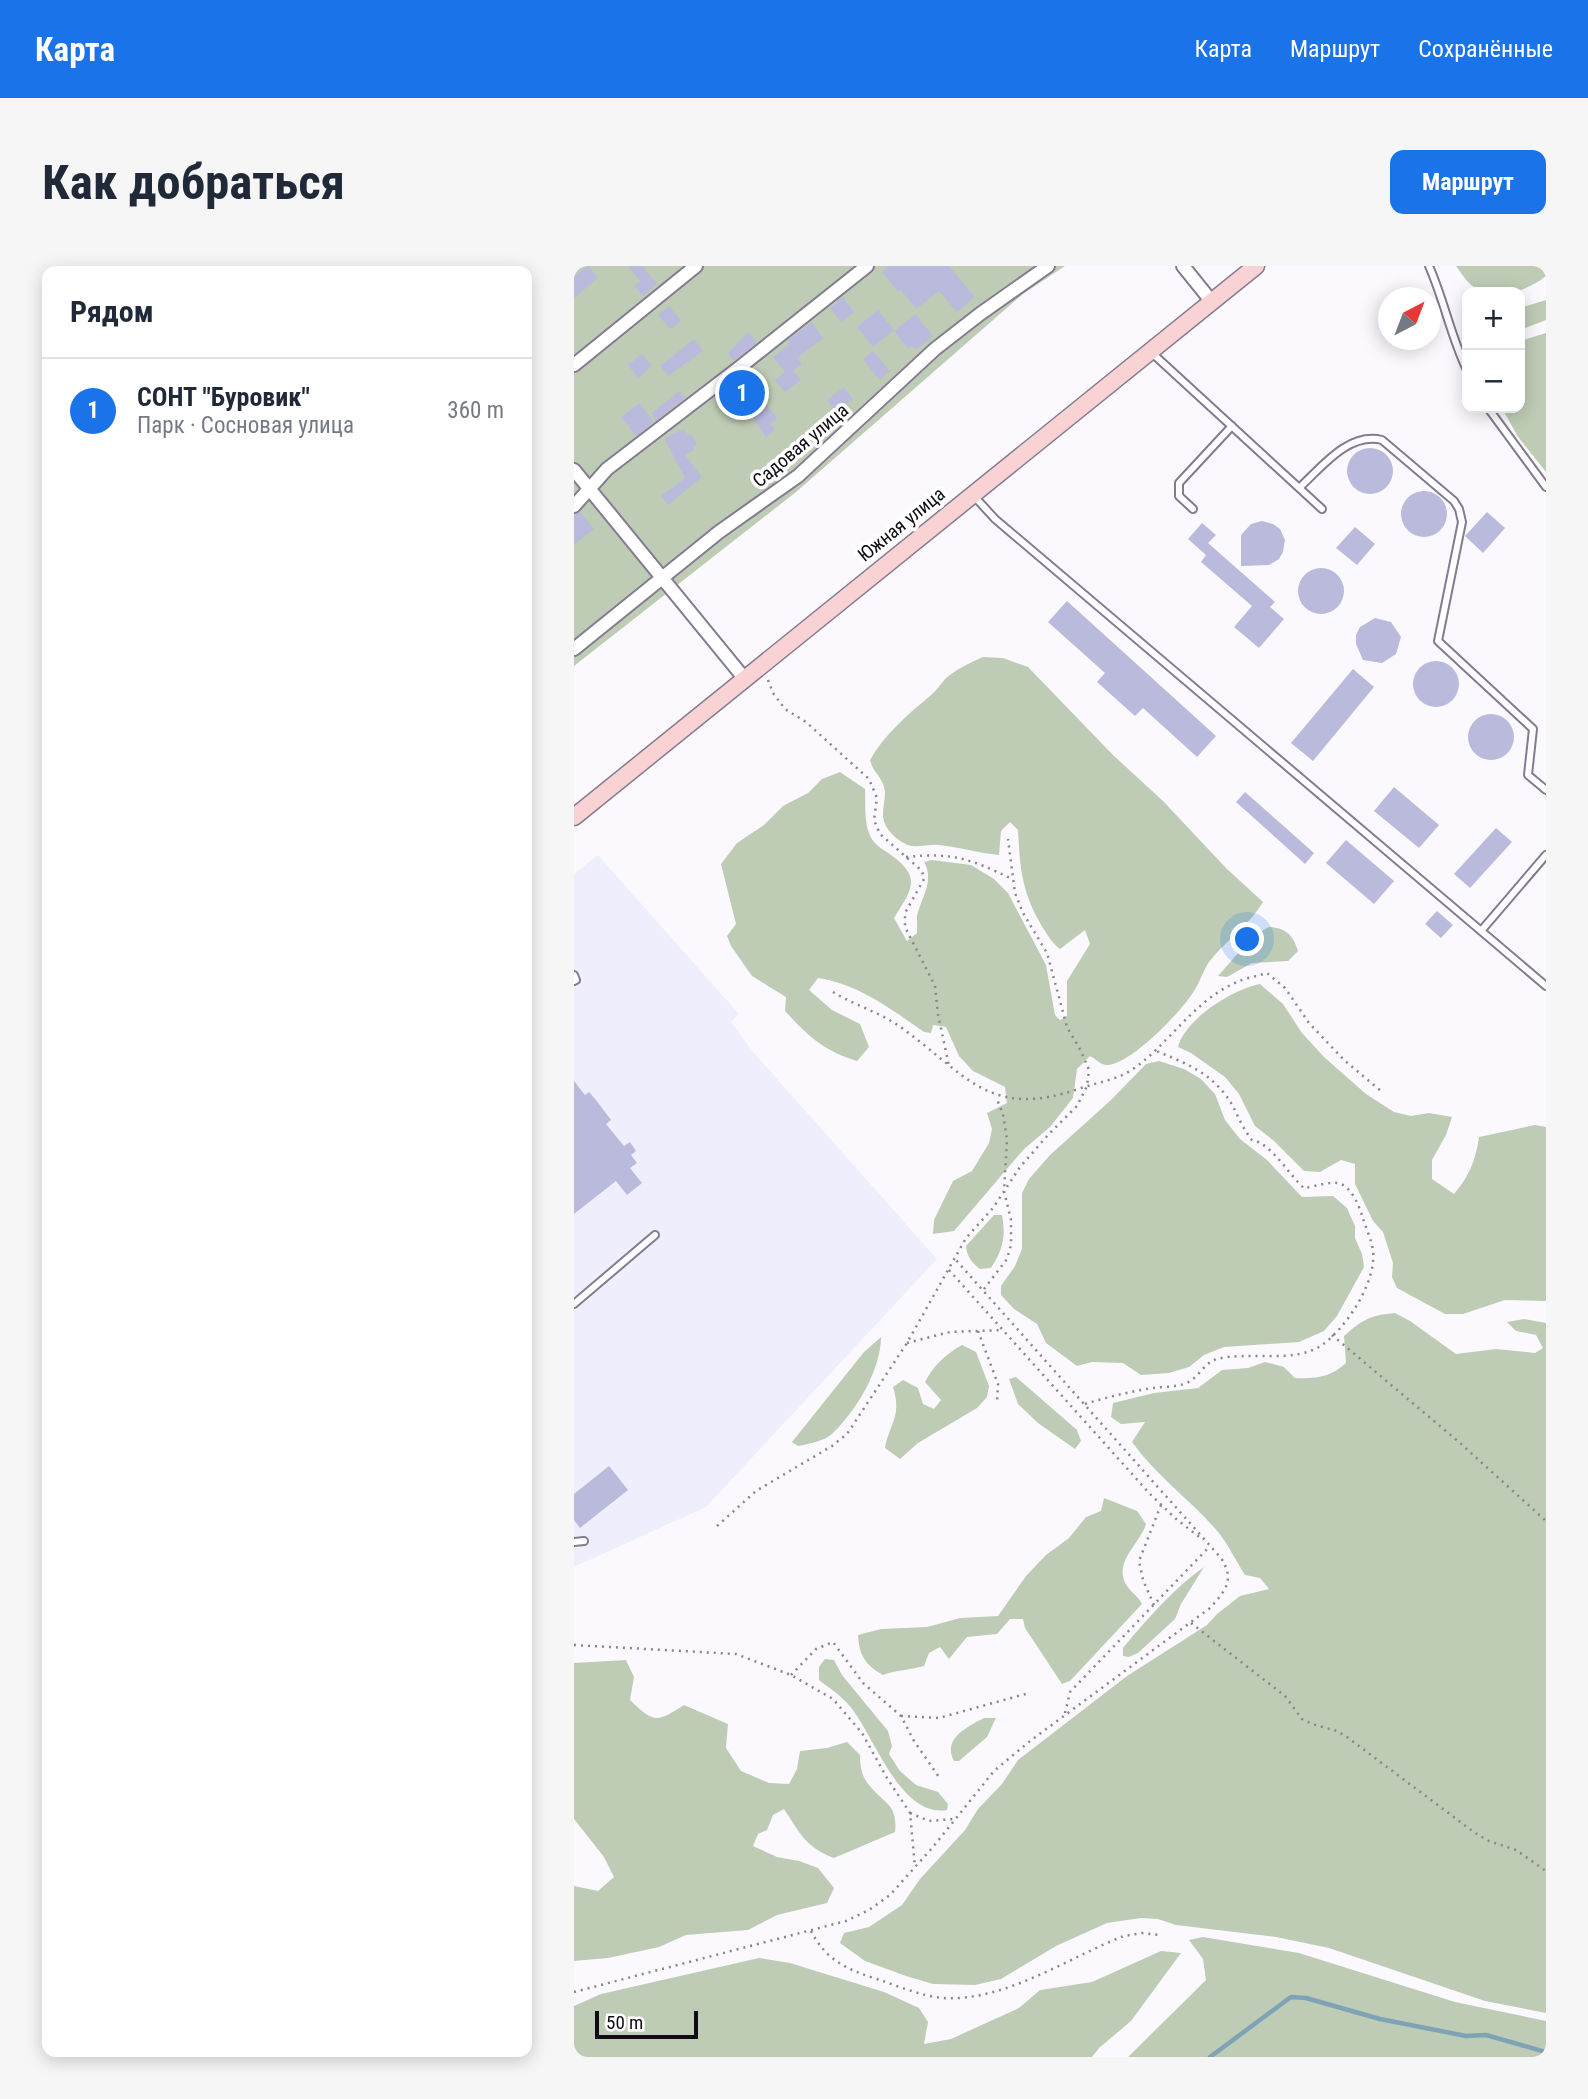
<!DOCTYPE html>
<html lang="ru">
<head>
<meta charset="utf-8">
<style>
  body { margin:0; font-family:"Roboto Condensed",sans-serif; background:#f6f6f7; color:#1f2937 }
  .controls { position:absolute; right:21px; top:21px; display:grid; overflow:hidden; border-radius:14px; box-shadow:0 4px 18px #0003 }
  .controls button { width:63px; height:63px; display:grid; place-items:center; padding:0; border:0; border-bottom:2px solid #e0e1e3; background:#fff; color:#1f2937; font:35px sans-serif }
  .compass { position:absolute; left:804px; top:21px; width:63px; height:63px; border-radius:50%; background:#fff; box-shadow:0 4px 18px #0003; rotate:42deg }
  .scale { position:absolute; left:21px; bottom:18px; width:103px; box-sizing:border-box; padding-left:7px; border:4px solid #0f0b13; border-top:0; font-size:19px; line-height:24px; white-space:nowrap; color:#0f0b13; -webkit-text-stroke:5px #fff; paint-order:stroke }
  .you { position:absolute; left:674px; top:674px; width:24px; height:24px; margin:-18px; border:5px solid #fff; border-radius:50%; background:#1a73e8; box-shadow:0 0 0 10px #1a73e833 }
  .badge { display:grid; place-items:center; width:46px; height:46px; border-radius:50%; background:#1a73e8; color:#fff; font-size:23px; font-weight:700 }
  .pin { position:absolute; translate:-50% -50%; border:4px solid #fff; box-shadow:0 2px 7px #0006 }
  .list { margin:0; padding:0; list-style:none }
  h2 { display:flex; justify-content:space-between; align-items:center; height:91px; margin:0; padding:0 28px; font-size:30px }
  h2 small { font-size:23px; font-weight:400; color:#747a83 }
  .list li { display:grid; grid-template-columns:46px 1fr auto; gap:21px; align-items:center; box-sizing:border-box; height:105px; padding:0 28px; border-top:2px solid #e0e1e3 }
  .list b { display:block; font-size:26px; white-space:nowrap }
  .list p { margin:0; font-size:23px; white-space:nowrap; color:#747a83 }
  .list em { font-size:23px; font-style:normal; color:#747a83 }
  .map { position:relative; flex:none; width:972px; height:1791px; overflow:hidden; border-radius:14px }
  header { display:flex; align-items:center; gap:42px; box-sizing:border-box; height:98px; padding:0 35px; background:#1a73e8; color:#fff }
  header strong { font-size:33px }
  nav { display:flex; gap:38px; margin-inline-start:auto; font-size:24px }
  .intro { display:flex; align-items:center; justify-content:space-between; box-sizing:border-box; height:168px; padding:0 42px }
  h1 { margin:0; font-size:49px }
  .button { padding:18px 32px; border-radius:14px; background:#1a73e8; color:#fff; font-size:24px; font-weight:700 }
  main { display:flex; gap:42px; padding:0 42px }
  aside { flex:1; background:#fff; border-radius:14px; box-shadow:0 4px 18px #0003 }
  .map>svg:first-child { display:block }
</style>
</head>
<body>
<header>
<strong>Карта</strong>
<nav><a>Карта</a><a>Маршрут</a><a>Сохранённые</a></nav>
</header>
<div class="intro"><h1>Как добраться</h1><a class="button">Маршрут</a></div>
<main>
<aside>
<h2>Рядом<small></small></h2>
<ul class="list">
<li><span class="badge">1</span><div><b>СОНТ &quot;Буровик&quot;</b><p>Парк · Сосновая улица</p></div><em>360 m</em></li>
</ul>
</aside>
<div class="map">
<svg width="972" height="1791" viewBox="0 0 972 1791">
  <rect width="100%" height="100%" fill="#fbf9fe"/>
  <!-- commercial -->
  <path fill="#efeefc" d="M24,589L165,748L157,756L180,787L363,993L132,1241L0,1301V608Z"/>
  <!-- green -->
  <path fill="#beccb5" d="M0,0H491L449,28L222,226L0,400Z
    M882,0H971L972,10C956,23 931,32 910,26C897,23 889,10 882,0Z
    M972,34V54L946,64V42Z
    M972,67V206L944,171L928,142H946V75Z
    M409,391L429,392L454,401L539,489L589,535L652,602L689,636C675,660 652,674 635,696C629,705 626,716 620,725C607,746 560,795 535,799C527,800 522,793 516,790L503,803L499,832L476,861L450,883L380,965L359,968L360,954L379,915L398,905L415,877L418,863L413,847L433,837L431,821L399,805L385,790L372,761L359,759L357,767L350,766C317,743 284,718 244,712L235,724L258,744L286,758L295,781L283,795C250,785 234,770 211,745L212,731L178,710L157,680L153,670L162,658L147,598L163,577L190,559L209,540L234,527L248,513L266,506L291,523C292,540 289,562 300,576C304,581 312,585 317,589C349,612 337,624 320,652L333,675L343,667C343,662 343,655 343,650C347,632 361,615 350,596L358,594L397,599L420,613L434,627L472,699L481,749L486,754L493,750V715L516,678L511,664L486,683C478,677 475,671 469,662C448,627 446,604 444,564L436,556L427,565L425,589C404,587 385,581 365,579C356,578 346,581 338,580C329,579 316,568 312,560C304,547 315,531 309,518C305,508 299,506 296,494C310,469 334,448 356,430C362,425 366,419 371,413C382,403 396,397 409,391Z
    M695,661C712,662 719,669 724,685L714,695L678,697L653,711L644,710L680,669Z
    M686,718L709,738L728,767L750,791L792,828L820,846L837,850L855,847L878,851L872,869L858,894V913L880,928C895,911 902,893 905,871L961,859L972,861V1035L931,1034L889,1048H871L823,1022L818,1011L819,997L809,966L799,955L781,918V898L767,894L746,906L730,905L699,874L681,860L665,828L651,811L617,787L604,781C611,753 659,723 686,718Z
    M585,795L610,803L627,813L641,828L651,854L666,873L693,894L728,931L759,930L773,942L781,960V972L788,988L790,1001L763,1050L750,1065L725,1076L650,1081L630,1089L615,1101L595,1107L567,1109L549,1097L518,1096L503,1100L472,1077L463,1058L440,1043L427,1029V1020L441,1000L448,983V927L455,913L476,889L537,834L572,798Z
    M420,949H428C432,970 429,984 417,1002L406,1003C398,997 393,991 392,980Z
    M821,1047L836,1055L882,1088L922,1083L961,1087L969,1082L962,1069L942,1065L933,1056L950,1053L972,1057V1747L911,1735L755,1682L702,1671L602,1659L584,1653L567,1652L533,1657L482,1680L427,1713L401,1719L359,1718L332,1710L291,1695L266,1677L270,1667L295,1661L328,1639L346,1613L391,1564L404,1543L428,1518L444,1494L553,1410L633,1359L643,1348L666,1330L695,1323L686,1312L671,1309C662,1295 655,1280 645,1267C618,1235 583,1211 558,1176L571,1156L547,1158L537,1151L539,1137L580,1127L624,1122L648,1104L674,1102L691,1096L710,1101L721,1112C742,1113 757,1111 772,1097L770,1070C788,1054 796,1049 821,1047Z
    M307,1071C307,1103 283,1144 259,1167C251,1175 235,1178 224,1180L218,1176L290,1086Z
    M388,1079L402,1086L415,1120L413,1131L403,1142L344,1177L326,1193L311,1182C316,1156 328,1150 319,1121L329,1114L344,1122L349,1138L360,1143L367,1134L351,1116C359,1100 373,1087 388,1079Z
    M442,1111L503,1164L507,1175L501,1183L464,1157L444,1138L435,1113Z
    M530,1232L563,1245L572,1258C566,1278 538,1297 553,1320C558,1327 564,1330 568,1338L496,1415L488,1418L451,1362L449,1353H436L423,1368L393,1371L375,1393L366,1381L355,1387L350,1400C336,1404 322,1404 309,1409C291,1399 285,1389 284,1369L307,1363L353,1361L386,1352L424,1350L452,1310L472,1289L495,1272L512,1251L527,1245Z
    M630,1301L607,1338L601,1353L564,1387L555,1391L549,1390V1382C573,1353 599,1323 630,1301Z
    M251,1393L260,1394L268,1409L314,1465L318,1480L315,1488L326,1505L342,1519L364,1526L374,1538L373,1544C325,1552 300,1467 274,1438C266,1429 254,1421 245,1414V1401Z
    M52,1394L60,1411L56,1434C80,1457 82,1457 110,1439L154,1458L152,1482L167,1505L195,1517L215,1518L223,1503L226,1485L253,1482L273,1476L286,1489C286,1500 288,1512 296,1520C310,1538 324,1538 321,1566L260,1592C231,1581 226,1567 210,1543L199,1549L193,1564L184,1568L179,1580L203,1591L225,1595L244,1602L260,1622L253,1637L203,1649L174,1664L112,1669L85,1681L34,1692L0,1695V1620L24,1625L40,1611L30,1591L0,1553V1397Z
    M410,1452H422L413,1471L385,1495H380C368,1473 393,1461 410,1452Z
    M629,1671L725,1687L881,1736L972,1755V1791H554L632,1714L629,1693L615,1674Z
    M587,1685L607,1687L557,1755L525,1782L518,1791H0V1740L27,1728L185,1692L216,1697L310,1726L345,1742L354,1756L350,1778L377,1773L445,1742L466,1724L518,1716Z"/>
  <g fill="none" stroke-linecap="round" stroke-linejoin="round">
    <!-- stream -->
    <path stroke="#7fa2b7" stroke-width="4.5" d="M636,1791L717,1731L732,1732L806,1753L892,1770L912,1769L972,1786"/>
  </g>
  <!-- building -->
  <path fill="#babadd" d="M14,0L24,12L0,32V11Z
    M54,0H69L83,18L69,30L60,20L66,15Z
    M315,0H375L401,31L383,46L365,25L342,43L327,24L324,26L308,6Z
    M269,31L280,46L267,56L256,42Z
    M95,40L107,55L96,63L84,49Z
    M304,44L320,64L299,81L283,61Z
    M341,48L359,70L342,84L338,80L334,83L320,65Z
    M238,56L249,72L223,92L228,98L219,105L227,114L211,126L201,114L211,106L199,91L216,78L213,75Z
    M174,66L183,77L160,95L154,87Z
    M120,73L129,85L94,110L86,100Z
    M299,85L316,105L305,114L289,93Z
    M68,88L78,100L64,112L54,99Z
    M156,121L170,137L183,126L203,152L196,158L201,164L192,171L171,140L163,147L147,128Z
    M270,121L279,133L262,145L253,134Z
    M105,125L111,132L82,155L78,147Z
    M66,137L80,156L62,170L47,151Z
    M110,163L113,170L117,168L123,179L119,181L120,184L111,189L128,211L94,239L87,230L111,212L90,172Z
    M773 205a23 23 0 1 1 46 0a23 23 0 1 1-46 0Z
    M827 248a23 23 0 1 1 46 0a23 23 0 1 1-46 0Z
    M6,246L20,263L0,279V249Z
    M913,246L931,262L909,287L891,270Z
    M688,255L699,258L706,263L711,274L709,286L705,293L695,299L667,300V269L677,258Z
    M628,257L642,269L634,277L701,336L696,341L710,353L685,382L660,361L678,340L627,296L632,289L614,273Z
    M781,261L801,278L783,299L762,282Z
    M724 325a23 23 0 1 1 46 0a23 23 0 1 1-46 0Z
    M493,335L642,470L623,491L569,442L561,450L523,416L531,407L474,356Z
    M801,352L817,356L827,371L822,388L808,397L789,394L782,378V369L786,361Z
    M839 418a23 23 0 1 1 46 0a23 23 0 1 1-46 0Z
    M779,403L800,421L739,495L717,477Z
    M894 471a23 23 0 1 1 46 0a23 23 0 1 1-46 0Z
    M820,521L865,559L845,582L800,545Z
    M671,526L740,587L731,598L662,536Z
    M922,562L938,576L896,622L880,608Z
    M772,574L820,615L800,638L752,597Z
    M863,645L879,659L867,672L851,658Z
    M0,815L11,829L15,826L22,834L37,854L32,858L50,880L56,876L62,885L57,889L63,897L56,902L68,917L53,929L42,915L0,948Z
    M35,1200L54,1224L6,1262L0,1254V1228Z"/>
  <g fill="none" stroke-linecap="round" stroke-linejoin="round">
    <!-- lane casing -->
    <g stroke="#847b90" stroke-width="10">
      <path id="lane" d="M855,0C870,34 877,71 893,104
        M578,87L748,243
        M914,142L972,221
        M725,222C748,201 774,166 808,174L880,235L885,243L888,256L864,375L959,463L954,509L972,524
        M400,230L421,253L972,720
        M619,243L605,230V217L658,160
        M907,665L972,589
        M0,709L2,714L0,715
        M0,1038L81,969
        M0,1276L10,1275"/>
    </g>
    <!-- street casing -->
    <g stroke="#847b90" stroke-width="16">
      <path id="street" d="M609,0L638,36
        M0,99L122,0
        M0,204L170,412
        M0,240L33,203L166,101L293,0
        M0,383L145,266L224,210L361,83L406,48L474,0"/>
    </g>
    <!-- secondary casing -->
    <g stroke="#847b90" stroke-width="19">
      <path id="secondary" d="M0,551L682,0"/>
    </g>
    <!-- path -->
    <path stroke="#88858c" stroke-width="2.5" stroke-dasharray="2 5" stroke-linecap="butt" d="M194,414L199,427L211,443L232,456L295,513L303,532L300,554L306,568L348,605L350,613L331,647V661L361,720L364,748L375,800
      M332,591C378,586 397,593 438,613
      M259,726C280,739 305,746 325,760C393,808 414,855 507,822C526,816 546,813 562,801C597,775 621,734 663,716C672,712 683,710 693,707L711,722L735,757L770,794L807,825
      M375,1004L576,1228L601,1252L629,1274
      M410,1023L433,993L437,979V954L430,925L433,874L429,848L422,831
      M404,1065L424,1118L423,1138
      M758,1069L886,1177L972,1255
      M333,1077L376,1066L429,1064
      M511,1138C533,1131 555,1126 578,1122C588,1121 600,1121 610,1118C624,1114 629,1097 643,1093C674,1085 721,1098 748,1079C772,1062 803,1016 799,984C797,972 791,960 788,949C784,938 778,923 767,918C758,914 740,921 730,922C715,909 697,877 678,874C665,858 662,841 650,827C632,804 606,795 580,784
      M143,1260L182,1225L258,1180L273,1168L333,1077L392,972L419,942L446,901L474,869L503,840L513,820L515,804L507,785L493,761L473,687L449,647L441,627L434,573
      M580,1339L569,1314L565,1295L587,1239
      M617,1357L711,1430L728,1453L738,1458L763,1465L773,1471L901,1567L915,1575L942,1584L972,1605
      M0,1379L162,1388L217,1409L259,1433L288,1467L313,1512L336,1547L341,1601
      M217,1409L242,1383L259,1376L289,1417L327,1450L340,1475L365,1511
      M491,1447L496,1426L636,1280
      M327,1450L365,1452L455,1427
      M336,1547L355,1555L380,1553
      M237,1665C251,1693 273,1704 303,1713C324,1720 347,1730 369,1732C431,1736 495,1691 550,1670L568,1667L585,1669
      M0,1726L272,1655L295,1644L316,1629L359,1581L420,1505L456,1475L636,1342C652,1324 661,1314 647,1292L381,993"/>
    <!-- lane -->
    <use href="#lane" stroke="#fff" stroke-width="6"/>
    <!-- street -->
    <use href="#street" stroke="#fff" stroke-width="12"/>
    <!-- secondary -->
    <use href="#secondary" stroke="#f9d2d4" stroke-width="16"/>
  </g>
  <g text-anchor="middle" stroke-width="7" stroke-linejoin="round" paint-order="stroke">
    <!-- street labels -->
    <g font-size="19" fill="#0f0b13" stroke="#fff">
      <text transform="translate(226 179) rotate(-40)" y="7">Садовая улица</text>
      <text transform="translate(327 258) rotate(-39)" y="7">Южная улица</text>
    </g>
  </g>
</svg>
<div class="controls">
<button>+</button>
<button>−</button>
</div>
<svg class="compass" viewBox="-18 -18 36 36"><path d="M0-13l5 13h-10z" fill="#e53935"/><path d="M0 13l5-13h-10z" fill="#747a83"/></svg>
<div class="scale">50 m</div>
<div class="you"></div>
<div class="pin badge" style="left:168px;top:127px">1</div>
</div>
</main>
</body>
</html>
